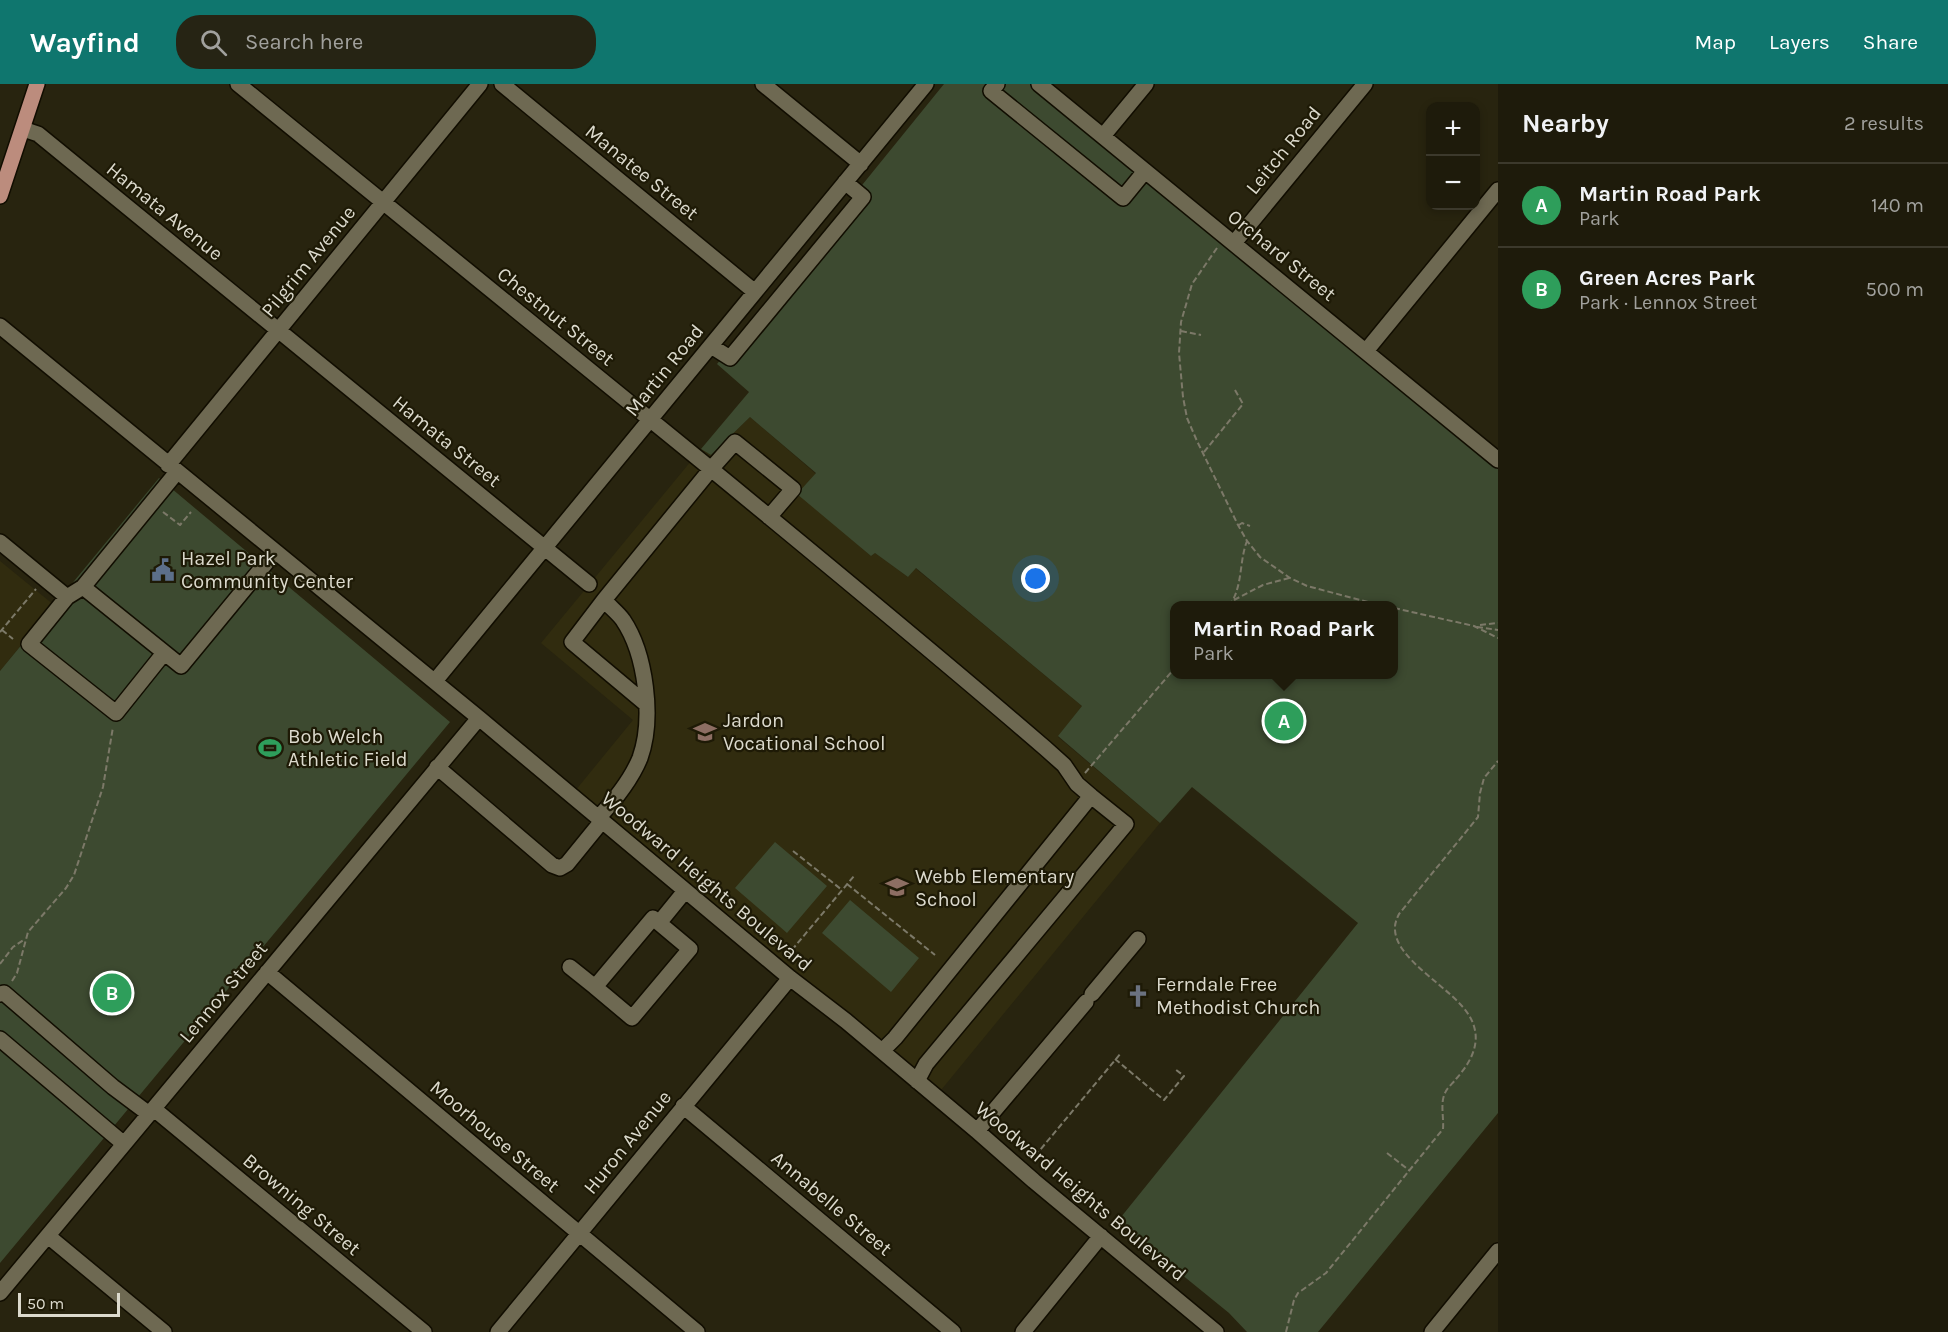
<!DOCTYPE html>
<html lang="en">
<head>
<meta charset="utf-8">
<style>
  body { margin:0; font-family:Karla,sans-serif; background:#262414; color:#f1f3f6 }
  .controls { position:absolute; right:18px; top:18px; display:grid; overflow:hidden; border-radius:12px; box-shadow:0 3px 9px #0003 }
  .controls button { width:54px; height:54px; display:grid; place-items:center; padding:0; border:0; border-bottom:2px solid #3c392c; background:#1e1b0b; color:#f1f3f6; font:30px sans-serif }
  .scale { position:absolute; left:18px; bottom:15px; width:102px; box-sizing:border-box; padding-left:6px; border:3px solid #dcdacd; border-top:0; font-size:16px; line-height:21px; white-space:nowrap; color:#dcdacd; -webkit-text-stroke:4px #1e1a06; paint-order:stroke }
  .you { position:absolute; left:1036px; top:495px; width:21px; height:21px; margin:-15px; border:4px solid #fff; border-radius:50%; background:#1a73e8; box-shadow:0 0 0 9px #1a73e833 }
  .badge { display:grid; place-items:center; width:39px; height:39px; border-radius:50%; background:#0f766e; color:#fff; font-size:20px; font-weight:700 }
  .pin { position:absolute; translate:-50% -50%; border:3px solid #fff; box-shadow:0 2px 6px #0006 }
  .popup { position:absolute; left:1170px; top:517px; width:228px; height:78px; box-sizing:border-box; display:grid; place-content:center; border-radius:12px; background:#1e1b0b; filter:drop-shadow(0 2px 4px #0005); font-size:20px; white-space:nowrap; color:#a1a19d }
  .popup b { font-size:22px; color:#f1f3f6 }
  .popup::after { content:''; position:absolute; left:50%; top:100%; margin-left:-12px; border:12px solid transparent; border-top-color:#1e1b0b }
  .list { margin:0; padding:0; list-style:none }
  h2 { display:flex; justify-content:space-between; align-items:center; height:78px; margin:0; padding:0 24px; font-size:26px }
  h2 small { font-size:20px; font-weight:400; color:#a1a19d }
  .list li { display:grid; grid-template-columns:39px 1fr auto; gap:18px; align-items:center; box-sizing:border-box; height:84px; padding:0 24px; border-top:2px solid #3c392c }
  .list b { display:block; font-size:22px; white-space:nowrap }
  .list p { margin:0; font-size:20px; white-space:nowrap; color:#a1a19d }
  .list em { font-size:20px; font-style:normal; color:#a1a19d }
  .icon { flex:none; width:33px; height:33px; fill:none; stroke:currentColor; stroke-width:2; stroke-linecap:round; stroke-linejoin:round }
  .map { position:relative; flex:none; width:1498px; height:1248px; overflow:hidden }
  header { display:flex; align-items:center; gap:36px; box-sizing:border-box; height:84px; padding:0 30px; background:#0f766e; color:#fff }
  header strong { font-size:28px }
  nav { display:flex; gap:33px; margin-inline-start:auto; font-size:21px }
  .search { width:420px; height:54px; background:#262414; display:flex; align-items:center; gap:15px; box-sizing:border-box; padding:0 21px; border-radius:24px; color:#a1a19d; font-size:22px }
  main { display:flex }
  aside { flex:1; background:#1e1b0b }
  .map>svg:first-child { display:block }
</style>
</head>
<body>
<header>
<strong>Wayfind</strong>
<div class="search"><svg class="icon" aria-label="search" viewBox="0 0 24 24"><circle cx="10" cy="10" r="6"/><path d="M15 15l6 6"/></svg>Search here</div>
<nav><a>Map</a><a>Layers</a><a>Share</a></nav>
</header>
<main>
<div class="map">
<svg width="1498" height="1248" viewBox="0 0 1498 1248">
  <rect width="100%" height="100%" fill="#28240f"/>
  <!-- built -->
  <path fill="#312c0f" d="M750,333L816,390L798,409L871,472L875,469L908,493L915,484L1082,622L1058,653L1160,739L937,1011L575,707L633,636L541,559L701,365L711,371Z
    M0,477L54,521L0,587Z"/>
  <!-- green -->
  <path fill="#3d4a30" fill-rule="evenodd" d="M944,0H1039L1498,376V1029L1318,1248H1247L1229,1229L1117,1138L1358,839L1192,703L1160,739L1058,652L1082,622L916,484L908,493L875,469L871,472L797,410L816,389L750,333L711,371L701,365L749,308L717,280ZM1174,522H1394V590H1174Z
    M159,394L450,638L0,1179V587Z
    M775,758L827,802L787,849L735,804Z
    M850,816L919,874L891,908L822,849Z"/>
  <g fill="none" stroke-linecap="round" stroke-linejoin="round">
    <!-- minor casing -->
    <g stroke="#110d00" stroke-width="18">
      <path id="minor" d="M238,0L711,385L604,516C610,523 618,529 623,536C646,570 654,635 640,674C631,696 614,717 598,734
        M502,0L755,208
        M763,0L861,80
        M997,0L991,7L1123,114L1145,87
        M1039,0L1498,376
        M23,45L38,50L589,500
        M1103,52L1146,0
        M1234,159L1365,0
        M0,242L479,634L790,894L846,937L977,1047L1034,1097L1216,1248
        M711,262L730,274L863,113L845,98
        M1366,267L1498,106
        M168,381L480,0
        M769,433L793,405L735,358L711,385C823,477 935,569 1045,664L1064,681L1077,700L1091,712
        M0,458L67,513
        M83,503L181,582L275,468
        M604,516L572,558L646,620
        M164,569L116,629L29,560L67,513L83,503L177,388
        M435,597L926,0
        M437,683L552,781L560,784L567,780L602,737
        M659,839L653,834L595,903L632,934L690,865L659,839L685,807
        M570,883L595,903
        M267,888L697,1248
        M0,910L4,909L113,1003L149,1030
        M1092,910L1138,855
        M0,955L124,1060
        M882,967L895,954L1091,712L1126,740L926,980L917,997
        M683,1022L953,1248
        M154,1025L424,1248
        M977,1047L1086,918
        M48,1152L164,1248
        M0,1209L479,634
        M498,1248L790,894
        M1023,1248L1101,1152
        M1432,1248L1498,1167"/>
    </g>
    <!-- major casing -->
    <g stroke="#110d00" stroke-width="18">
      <path id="major" d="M0,112L37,0"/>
    </g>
    <!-- path -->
    <path stroke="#7c7968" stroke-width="2" stroke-dasharray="6 3" stroke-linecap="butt" d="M1217,164L1192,200L1181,238L1179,269L1183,313L1187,334L1197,357L1238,441L1247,457L1260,473L1290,494L1307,502L1383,522
      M1181,247L1201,251
      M1204,368L1243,320L1235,306
      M163,428L180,441L191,428
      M1239,441L1242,439L1250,442
      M1234,516L1263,501L1289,494
      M1229,522C1243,504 1239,477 1247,457
      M1394,524L1474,542L1498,554
      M1480,541L1498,539
      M1477,543L1498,546
      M2,546L13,555
      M0,548L36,505
      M1085,689L1174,585
      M793,767L842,806
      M847,800L935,871
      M786,873L854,792
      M0,880L13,863L25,855
      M12,897L17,889L28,848L66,804L74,791L103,703L113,643
      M1115,975L1164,1016L1184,992L1175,985
      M1387,1069L1410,1087
      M1035,1072L1121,969
      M1286,1248L1294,1216L1298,1209L1326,1189L1443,1045C1444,1034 1440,1019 1445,1009C1447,1004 1453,999 1456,995C1472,977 1483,956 1470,933C1454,904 1393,876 1395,843C1395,839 1397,834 1399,830L1478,733L1480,709L1484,694L1498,677"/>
    <!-- minor -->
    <use href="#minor" stroke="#6e6952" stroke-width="15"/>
    <!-- major -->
    <use href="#major" stroke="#bc8c7d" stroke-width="15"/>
  </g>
  <!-- icons -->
  <defs>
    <g id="civic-bare" transform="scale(1.8)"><path d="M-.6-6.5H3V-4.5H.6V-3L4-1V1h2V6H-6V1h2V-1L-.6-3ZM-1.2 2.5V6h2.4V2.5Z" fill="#5c6f8a" stroke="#1e1a06" stroke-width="2.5" paint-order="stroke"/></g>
    <g id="school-bare" transform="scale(1.8)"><path d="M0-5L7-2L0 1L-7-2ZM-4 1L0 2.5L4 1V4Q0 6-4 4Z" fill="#8d6e63" stroke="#1e1a06" stroke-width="2.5" paint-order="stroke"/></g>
    <g id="stadium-bare" transform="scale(1.8)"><path d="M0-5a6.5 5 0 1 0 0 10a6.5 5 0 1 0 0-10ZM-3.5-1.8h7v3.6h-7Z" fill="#2e9e5b" stroke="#1e1a06" stroke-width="2.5" paint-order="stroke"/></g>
    <g id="church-bare" transform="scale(1.8)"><path d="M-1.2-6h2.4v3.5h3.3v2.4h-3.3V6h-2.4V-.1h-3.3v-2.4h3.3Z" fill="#6b7280" stroke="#1e1a06" stroke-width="2.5" paint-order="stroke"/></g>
  </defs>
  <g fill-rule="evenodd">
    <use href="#civic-bare" x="163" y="486"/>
    <use href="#school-bare" x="705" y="648"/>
    <use href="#stadium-bare" x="270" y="664"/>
    <use href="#school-bare" x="897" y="803"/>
    <use href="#church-bare" x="1138" y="912"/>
  </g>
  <g text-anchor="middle" stroke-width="4.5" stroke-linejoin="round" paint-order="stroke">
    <!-- street labels -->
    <g font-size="20" fill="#dcdacd" stroke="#1e1a06">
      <text transform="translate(1283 66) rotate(-51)" y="7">Leitch Road</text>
      <text transform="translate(642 88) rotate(39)" y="7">Manatee Street</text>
      <text transform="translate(165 127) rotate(39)" y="7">Hamata Avenue</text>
      <text transform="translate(1282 171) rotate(39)" y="7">Orchard Street</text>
      <text transform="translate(308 177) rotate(-51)" y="7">Pilgrim Avenue</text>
      <text transform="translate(556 232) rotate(39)" y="7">Chestnut Street</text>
      <text transform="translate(664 286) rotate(-51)" y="7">Martin Road</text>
      <text transform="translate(447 357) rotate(39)" y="7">Hamata Street</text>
      <text transform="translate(707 797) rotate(40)" y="7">Woodward Heights Boulevard</text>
      <text transform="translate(223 908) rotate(-50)" y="7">Lennox Street</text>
      <text transform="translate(495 1052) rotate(40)" y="7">Moorhouse Street</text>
      <text transform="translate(627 1058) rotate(-51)" y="7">Huron Avenue</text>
      <text transform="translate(1081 1107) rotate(40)" y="7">Woodward Heights Boulevard</text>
      <text transform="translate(832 1119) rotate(40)" y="7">Annabelle Street</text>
      <text transform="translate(302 1120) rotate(40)" y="7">Browning Street</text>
    </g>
    <!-- poi labels -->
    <g font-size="20" fill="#dcdacd" stroke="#1e1a06" text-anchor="start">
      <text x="181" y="481">Hazel Park<tspan x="181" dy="23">Community Center</tspan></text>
      <text x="723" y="643">Jardon<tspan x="723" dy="23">Vocational School</tspan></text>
      <text x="288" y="659">Bob Welch<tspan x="288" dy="23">Athletic Field</tspan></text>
      <text x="915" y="799">Webb Elementary<tspan x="915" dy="23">School</tspan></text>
      <text x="1156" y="907">Ferndale Free<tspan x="1156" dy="23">Methodist Church</tspan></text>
    </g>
  </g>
</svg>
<div class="controls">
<button>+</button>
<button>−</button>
</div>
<div class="scale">50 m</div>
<div class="you"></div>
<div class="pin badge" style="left:1284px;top:637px;background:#2e9e5b">A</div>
<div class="popup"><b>Martin Road Park</b>Park</div>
<div class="pin badge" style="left:112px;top:909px;background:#2e9e5b">B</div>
</div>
<aside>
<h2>Nearby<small>2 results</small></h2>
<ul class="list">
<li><span class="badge" style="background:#2e9e5b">A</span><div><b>Martin Road Park</b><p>Park</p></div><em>140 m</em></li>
<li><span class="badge" style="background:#2e9e5b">B</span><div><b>Green Acres Park</b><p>Park · Lennox Street</p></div><em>500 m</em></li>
</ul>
</aside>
</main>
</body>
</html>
